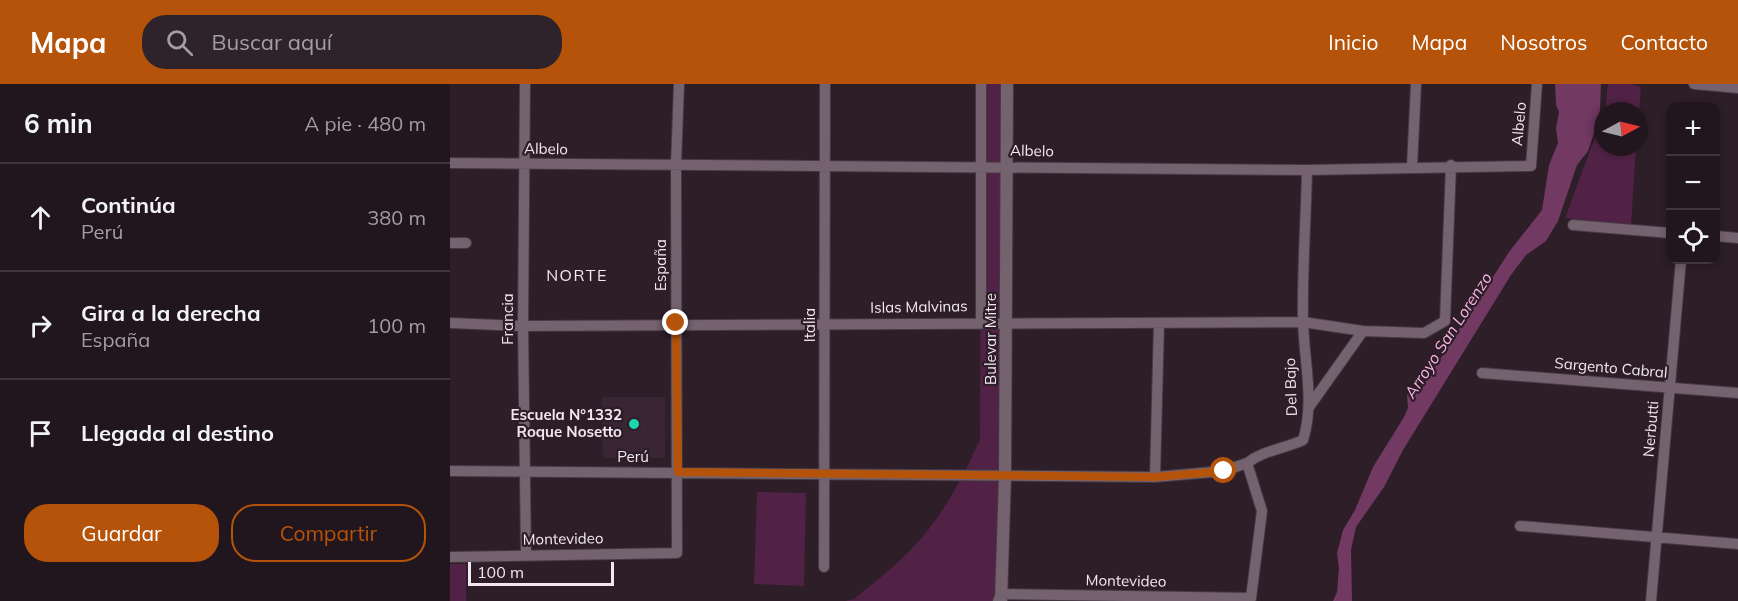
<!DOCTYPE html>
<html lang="es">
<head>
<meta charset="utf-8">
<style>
  body { margin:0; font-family:Mulish,sans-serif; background:#2e232b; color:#f1f3f6 }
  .controls { position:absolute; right:18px; top:18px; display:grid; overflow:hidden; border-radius:12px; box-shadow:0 3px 9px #0003 }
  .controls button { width:54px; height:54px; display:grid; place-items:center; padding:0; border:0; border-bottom:2px solid #3f353c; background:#22161e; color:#f1f3f6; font:30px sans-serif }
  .compass { position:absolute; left:1144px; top:18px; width:54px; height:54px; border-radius:50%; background:#22161e; box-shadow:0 3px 9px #0003; rotate:83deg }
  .scale { position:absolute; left:18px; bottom:15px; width:146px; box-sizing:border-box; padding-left:6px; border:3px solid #f3e8ef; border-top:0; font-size:16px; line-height:21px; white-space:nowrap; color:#f3e8ef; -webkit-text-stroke:4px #2d1e28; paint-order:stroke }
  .stop { position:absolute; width:18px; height:18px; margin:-14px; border:4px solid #b45309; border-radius:50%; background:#fff }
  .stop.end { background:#b45309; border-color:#fff; box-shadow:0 2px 6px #0008 }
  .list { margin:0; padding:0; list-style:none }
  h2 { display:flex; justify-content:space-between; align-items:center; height:78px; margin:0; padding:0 24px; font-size:26px }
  h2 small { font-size:20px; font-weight:400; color:#a29fa4 }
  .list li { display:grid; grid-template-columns:39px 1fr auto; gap:18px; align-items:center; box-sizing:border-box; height:108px; padding:0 24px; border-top:2px solid #3f353c }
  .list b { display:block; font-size:22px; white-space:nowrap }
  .list p { margin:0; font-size:20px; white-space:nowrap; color:#a29fa4 }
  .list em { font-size:20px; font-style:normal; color:#a29fa4 }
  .actions { display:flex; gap:12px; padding:18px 24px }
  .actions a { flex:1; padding:14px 0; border:2px solid #b45309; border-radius:24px; text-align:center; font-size:21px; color:#b45309 }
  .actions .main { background:#b45309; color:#fff }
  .icon { flex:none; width:33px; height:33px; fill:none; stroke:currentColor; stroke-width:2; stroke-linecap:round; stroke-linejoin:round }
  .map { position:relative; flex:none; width:1288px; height:517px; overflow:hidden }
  header { display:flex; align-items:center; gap:36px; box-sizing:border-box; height:84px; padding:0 30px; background:#b45309; color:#fff }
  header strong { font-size:28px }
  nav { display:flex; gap:33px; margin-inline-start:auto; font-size:21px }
  .search { width:420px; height:54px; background:#2e232b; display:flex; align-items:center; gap:15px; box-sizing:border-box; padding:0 21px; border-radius:24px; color:#a29fa4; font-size:22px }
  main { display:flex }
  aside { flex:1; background:#22161e }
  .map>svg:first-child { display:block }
</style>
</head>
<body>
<header>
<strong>Mapa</strong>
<div class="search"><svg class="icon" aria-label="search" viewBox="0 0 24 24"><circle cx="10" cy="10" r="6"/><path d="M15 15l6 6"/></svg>Buscar aquí</div>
<nav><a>Inicio</a><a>Mapa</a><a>Nosotros</a><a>Contacto</a></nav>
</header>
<main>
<aside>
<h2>6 min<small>A pie · 480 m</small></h2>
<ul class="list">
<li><svg class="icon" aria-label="ahead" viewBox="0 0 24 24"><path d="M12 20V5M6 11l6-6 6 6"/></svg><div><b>Continúa</b><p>Perú</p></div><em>380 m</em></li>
<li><svg class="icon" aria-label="right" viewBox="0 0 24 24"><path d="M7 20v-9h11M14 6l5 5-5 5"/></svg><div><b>Gira a la derecha</b><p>España</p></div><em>100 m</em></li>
<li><svg class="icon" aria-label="arrive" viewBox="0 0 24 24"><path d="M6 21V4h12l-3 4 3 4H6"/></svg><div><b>Llegada al destino</b></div></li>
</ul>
<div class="actions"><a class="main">Guardar</a><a>Compartir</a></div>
</aside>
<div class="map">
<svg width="1288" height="517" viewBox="0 0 1288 517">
  <rect width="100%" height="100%" fill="#2d1e28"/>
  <!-- built -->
  <path fill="#392533" d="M152,313H215V374H153Z"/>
  <!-- green -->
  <path fill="#512245" d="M531,0H557L551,517H395L404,515C418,503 433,492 447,479C484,447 511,399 530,355Z
    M1158,0H1181L1191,3L1189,27H1155Z
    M1153,32V63H1186L1181,142L1115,134Z
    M307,408L356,409L354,502L304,500Z
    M0,480H16V517H0Z"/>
  <!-- water -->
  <path fill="#723963" d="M1105,0H1151L1150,26L1144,49L1138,67L1127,81L1108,137L1096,157L1076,171L1061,191L953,366L934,403L906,443L901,466L902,517H883L887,508L889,484L887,469L893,446L905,426L923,383L954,333L958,324L957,311L974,300L1059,168L1092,126L1099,81L1108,59L1106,44L1109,28L1106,21Z"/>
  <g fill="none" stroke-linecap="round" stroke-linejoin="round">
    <!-- minor casing -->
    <g stroke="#453942" stroke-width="12">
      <path id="minor" d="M75,0L73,242L76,471
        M531,0V238
        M1244,0L1288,4
        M0,79L857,86L1081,82L1087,0
        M962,83L966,0
        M1123,141L1220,149
        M1266,152L1288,154
        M0,159H16
        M0,239L73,242L853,238L913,247L974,249L995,237L1001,81
        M1032,289L1288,309
        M859,323L913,247
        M0,387L705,393L774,387L797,379
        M705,393L709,239
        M1070,442L1288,460
        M0,473L227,469L226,81L229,0
        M374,483L375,0
        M548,517L551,510L801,514L812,427L797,379C814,366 834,365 853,356C865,318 854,277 853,237C852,187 856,136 857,86
        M1201,517L1231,176"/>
    </g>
    <!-- tertiary casing -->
    <g stroke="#453942" stroke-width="14">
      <path id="tertiary" d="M551,517L555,392L557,0"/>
    </g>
    <!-- minor -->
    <use href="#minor" stroke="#74626e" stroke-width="10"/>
    <!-- tertiary -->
    <use href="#tertiary" stroke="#74626e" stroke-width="12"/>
  </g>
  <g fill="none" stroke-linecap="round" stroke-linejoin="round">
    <!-- route -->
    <path stroke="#b45309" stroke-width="8" d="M226,239L228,388L705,393L774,387"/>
  </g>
  <!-- markers -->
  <circle fill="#1ed5b0" stroke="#2d1e28" stroke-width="2" cx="184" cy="340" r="6"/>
  <g text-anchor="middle" stroke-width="4.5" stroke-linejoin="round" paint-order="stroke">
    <!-- street labels -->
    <g font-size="15" fill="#f3e8ef" stroke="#2d1e28">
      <text transform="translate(1069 40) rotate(-85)" y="5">Albelo</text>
      <text transform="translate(96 65) rotate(1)" y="5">Albelo</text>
      <text transform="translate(582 67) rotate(1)" y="5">Albelo</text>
      <text transform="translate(211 181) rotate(-90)" y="5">España</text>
      <text transform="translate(469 223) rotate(-1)" y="5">Islas Malvinas</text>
      <text transform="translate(58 235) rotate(-90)" y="5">Francia</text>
      <text transform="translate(360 241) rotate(-90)" y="5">Italia</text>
      <text transform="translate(541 255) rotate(-90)" y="5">Bulevar Mitre</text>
      <text transform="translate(1161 284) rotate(5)" y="5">Sargento Cabral</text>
      <text transform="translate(841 303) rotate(-92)" y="5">Del Bajo</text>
      <text transform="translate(1201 345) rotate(-85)" y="5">Nerbutti</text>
      <text x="183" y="378">Perú</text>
      <text transform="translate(113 455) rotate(-1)" y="5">Montevideo</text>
      <text transform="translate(676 497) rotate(1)" y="5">Montevideo</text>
    </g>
    <!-- poi labels -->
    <g font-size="15" font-weight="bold" fill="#f3e8ef" stroke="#2d1e28" text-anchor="end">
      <text x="172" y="336">Escuela N°1332<tspan x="172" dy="17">Roque Nosetto</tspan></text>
    </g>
    <!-- neighbourhood labels -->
    <g font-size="16" letter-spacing="1.5" fill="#f3e8ef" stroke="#2d1e28">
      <text x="127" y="197">NORTE</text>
    </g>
    <!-- water labels -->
    <g font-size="16" font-style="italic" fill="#fab4e5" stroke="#2d1e28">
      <text transform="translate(998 251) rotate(-57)" y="6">Arroyo San Lorenzo</text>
    </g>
  </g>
</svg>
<div class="controls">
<button>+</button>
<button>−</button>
<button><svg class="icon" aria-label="locate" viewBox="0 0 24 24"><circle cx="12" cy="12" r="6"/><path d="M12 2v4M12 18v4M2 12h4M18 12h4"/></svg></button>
</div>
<svg class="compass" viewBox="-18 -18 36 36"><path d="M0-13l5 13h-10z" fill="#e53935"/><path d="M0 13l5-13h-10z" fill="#a29fa4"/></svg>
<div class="scale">100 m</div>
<div class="stop" style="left:774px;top:387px"></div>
<div class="stop end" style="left:226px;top:239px"></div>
</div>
</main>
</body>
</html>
